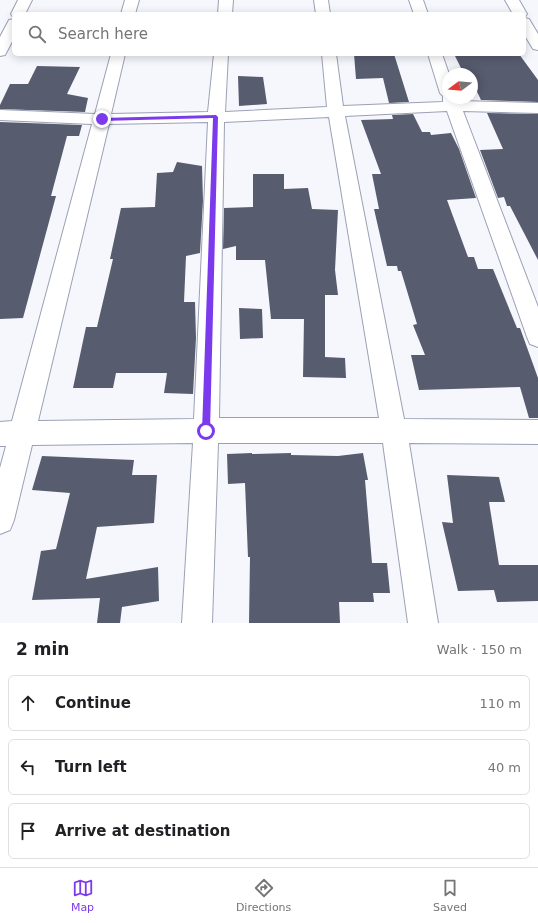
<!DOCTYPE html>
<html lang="en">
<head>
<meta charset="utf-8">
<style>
  body { margin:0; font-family:"DejaVu Sans",sans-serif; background:#f2f2f2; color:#202124 }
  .compass { position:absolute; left:442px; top:68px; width:36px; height:36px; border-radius:50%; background:#fff; box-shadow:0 2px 10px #0003; rotate:254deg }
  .stop { position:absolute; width:12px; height:12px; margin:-9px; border:3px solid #7c3aed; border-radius:50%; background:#fff }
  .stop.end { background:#7c3aed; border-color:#fff; box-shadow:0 1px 4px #0008 }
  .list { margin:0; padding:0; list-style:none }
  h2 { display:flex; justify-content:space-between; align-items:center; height:52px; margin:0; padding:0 16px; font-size:17px }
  h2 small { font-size:13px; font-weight:400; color:#757577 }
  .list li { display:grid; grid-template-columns:26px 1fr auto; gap:12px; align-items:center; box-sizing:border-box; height:56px; margin:0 8px 8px; padding:0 8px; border:1px solid #e0e0e0; border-radius:6px }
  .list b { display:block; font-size:15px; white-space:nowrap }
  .list em { font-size:13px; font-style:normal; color:#757577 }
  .icon { flex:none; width:22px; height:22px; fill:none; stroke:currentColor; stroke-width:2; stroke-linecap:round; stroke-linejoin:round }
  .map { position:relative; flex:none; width:538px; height:623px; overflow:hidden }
  .search { position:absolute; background:#fff; box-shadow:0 2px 10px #0003; left:12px; right:12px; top:12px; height:44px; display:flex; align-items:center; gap:10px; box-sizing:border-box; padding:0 14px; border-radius:6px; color:#757577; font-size:15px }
  .sheet { height:244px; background:#fff }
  nav { display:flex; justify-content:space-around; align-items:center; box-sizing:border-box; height:56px; border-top:1px solid #e0e0e0; background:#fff; font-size:11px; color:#757577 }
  nav a { display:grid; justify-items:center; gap:2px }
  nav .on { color:#7c3aed }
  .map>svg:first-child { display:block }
</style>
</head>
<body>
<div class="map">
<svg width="538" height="623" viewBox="0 0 538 623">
  <rect width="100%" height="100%" fill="#f6f7fc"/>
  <!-- building -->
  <path fill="#585c6f" d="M354,54H394L409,102L389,103L383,78L356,79Z
    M454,54H519L538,80V102L481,100L472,81V74H464Z
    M37,66L80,67L67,94L88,98L85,112L0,109V105L10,84H28Z
    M238,76L263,77L267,104L239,106Z
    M487,113L538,114V260L510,206H507L504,197L498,198L480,150L503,149Z
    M413,114L422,132H430L431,135L451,133L459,149L476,198L447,200L468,257H474L478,269H493L517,328H520L538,378V418H529L520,387L419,390L411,355H425L413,325L417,324L401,271H398L397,266H387L374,209H379L372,174H381L361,120L393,119L392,115Z
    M0,122L82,125L79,136H67L51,196H56L23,318L0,319Z
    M177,162L202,166L203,201L200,253L186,256L184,302H195L196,338L193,394L164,393L167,373H116L113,388H73L86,327H97L113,259H110L121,208L155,207L157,173L173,172Z
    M253,174H284V189L308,188L312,209L338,210L335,270L338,295H325V357L345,358L346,378L303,377L304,319H271L265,260H236V246L223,249L224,208L253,207Z
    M239,308L262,309L263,338L240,339Z
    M252,453V454L291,453V455L338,456L363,453L368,480H365L372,563H387L390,593H373L374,602H339L340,623H249L250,557H248L245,483L228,484L227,454Z
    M42,456L134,460L132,475H157L154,523L97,527L86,579L158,567L159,601L122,607L120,623H97L100,598L32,600L41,551L56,549L70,493L32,490Z
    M447,475L499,477L505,502H489L499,565H538V601L497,602L494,590L458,591L442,522L453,523Z"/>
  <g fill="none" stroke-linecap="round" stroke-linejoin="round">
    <!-- minor casing -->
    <g stroke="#9ba0b5" stroke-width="2">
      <path id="minor" d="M18,0H32L25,14H14L13,17L11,14Z
        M125,0H139L135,14H121Z
        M219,0H233L232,14H218Z
        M314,0H328L330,14H316Z
        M409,0H423L428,14H414Z
        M505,0H519L527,14L525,17L524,14H513Z
        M524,18L529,19L538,34V50L533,49L524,34Z
        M14,19V38L5,55L0,56V37L9,20Z
        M111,54H125L111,114L208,112L214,54H228L225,112L327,107L322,54H336L343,106L443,102V96L440,93L428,54H442L449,74H448V98H458L459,101L538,103V113L463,111L538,307V347L530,344L527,337L447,111L345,116L404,419L538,420V444L409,443L438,623H408L383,443H218L212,623H182L193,443L32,445L14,520L10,530L0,534V468L6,446H0V422L12,421L92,124L0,120V110L95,114ZM329,117L379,418H219L224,122ZM208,122L194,419L38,421L109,124Z"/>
    </g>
    <!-- minor -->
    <use href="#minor" fill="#fff" fill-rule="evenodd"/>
  </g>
  <!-- route -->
  <path fill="#7c3aed" d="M216,115L218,117L210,431L206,435L202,431L213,118L102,121L99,119L102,118Z"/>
</svg>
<svg class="compass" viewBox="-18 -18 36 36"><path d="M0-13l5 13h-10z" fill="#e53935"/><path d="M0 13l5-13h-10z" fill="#757577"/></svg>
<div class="stop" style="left:206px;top:431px"></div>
<div class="stop end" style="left:102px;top:119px"></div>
<div class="search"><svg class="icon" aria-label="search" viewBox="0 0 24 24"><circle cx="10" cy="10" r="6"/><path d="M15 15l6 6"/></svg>Search here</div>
</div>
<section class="sheet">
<h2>2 min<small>Walk · 150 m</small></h2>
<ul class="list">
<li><svg class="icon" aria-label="ahead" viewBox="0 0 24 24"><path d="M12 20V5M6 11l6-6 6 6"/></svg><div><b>Continue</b></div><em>110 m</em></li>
<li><svg class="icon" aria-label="left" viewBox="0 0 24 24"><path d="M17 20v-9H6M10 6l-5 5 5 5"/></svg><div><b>Turn left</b></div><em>40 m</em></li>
<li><svg class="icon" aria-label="arrive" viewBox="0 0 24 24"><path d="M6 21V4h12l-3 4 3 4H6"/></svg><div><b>Arrive at destination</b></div></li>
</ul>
</section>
<nav>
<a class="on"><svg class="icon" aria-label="map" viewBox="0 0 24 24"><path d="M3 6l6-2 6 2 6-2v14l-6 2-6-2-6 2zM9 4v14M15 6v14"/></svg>Map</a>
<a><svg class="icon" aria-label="directions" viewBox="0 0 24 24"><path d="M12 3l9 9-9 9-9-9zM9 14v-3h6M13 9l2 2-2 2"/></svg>Directions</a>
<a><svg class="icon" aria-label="saved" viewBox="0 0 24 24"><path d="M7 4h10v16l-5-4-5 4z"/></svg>Saved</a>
</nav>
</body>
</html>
